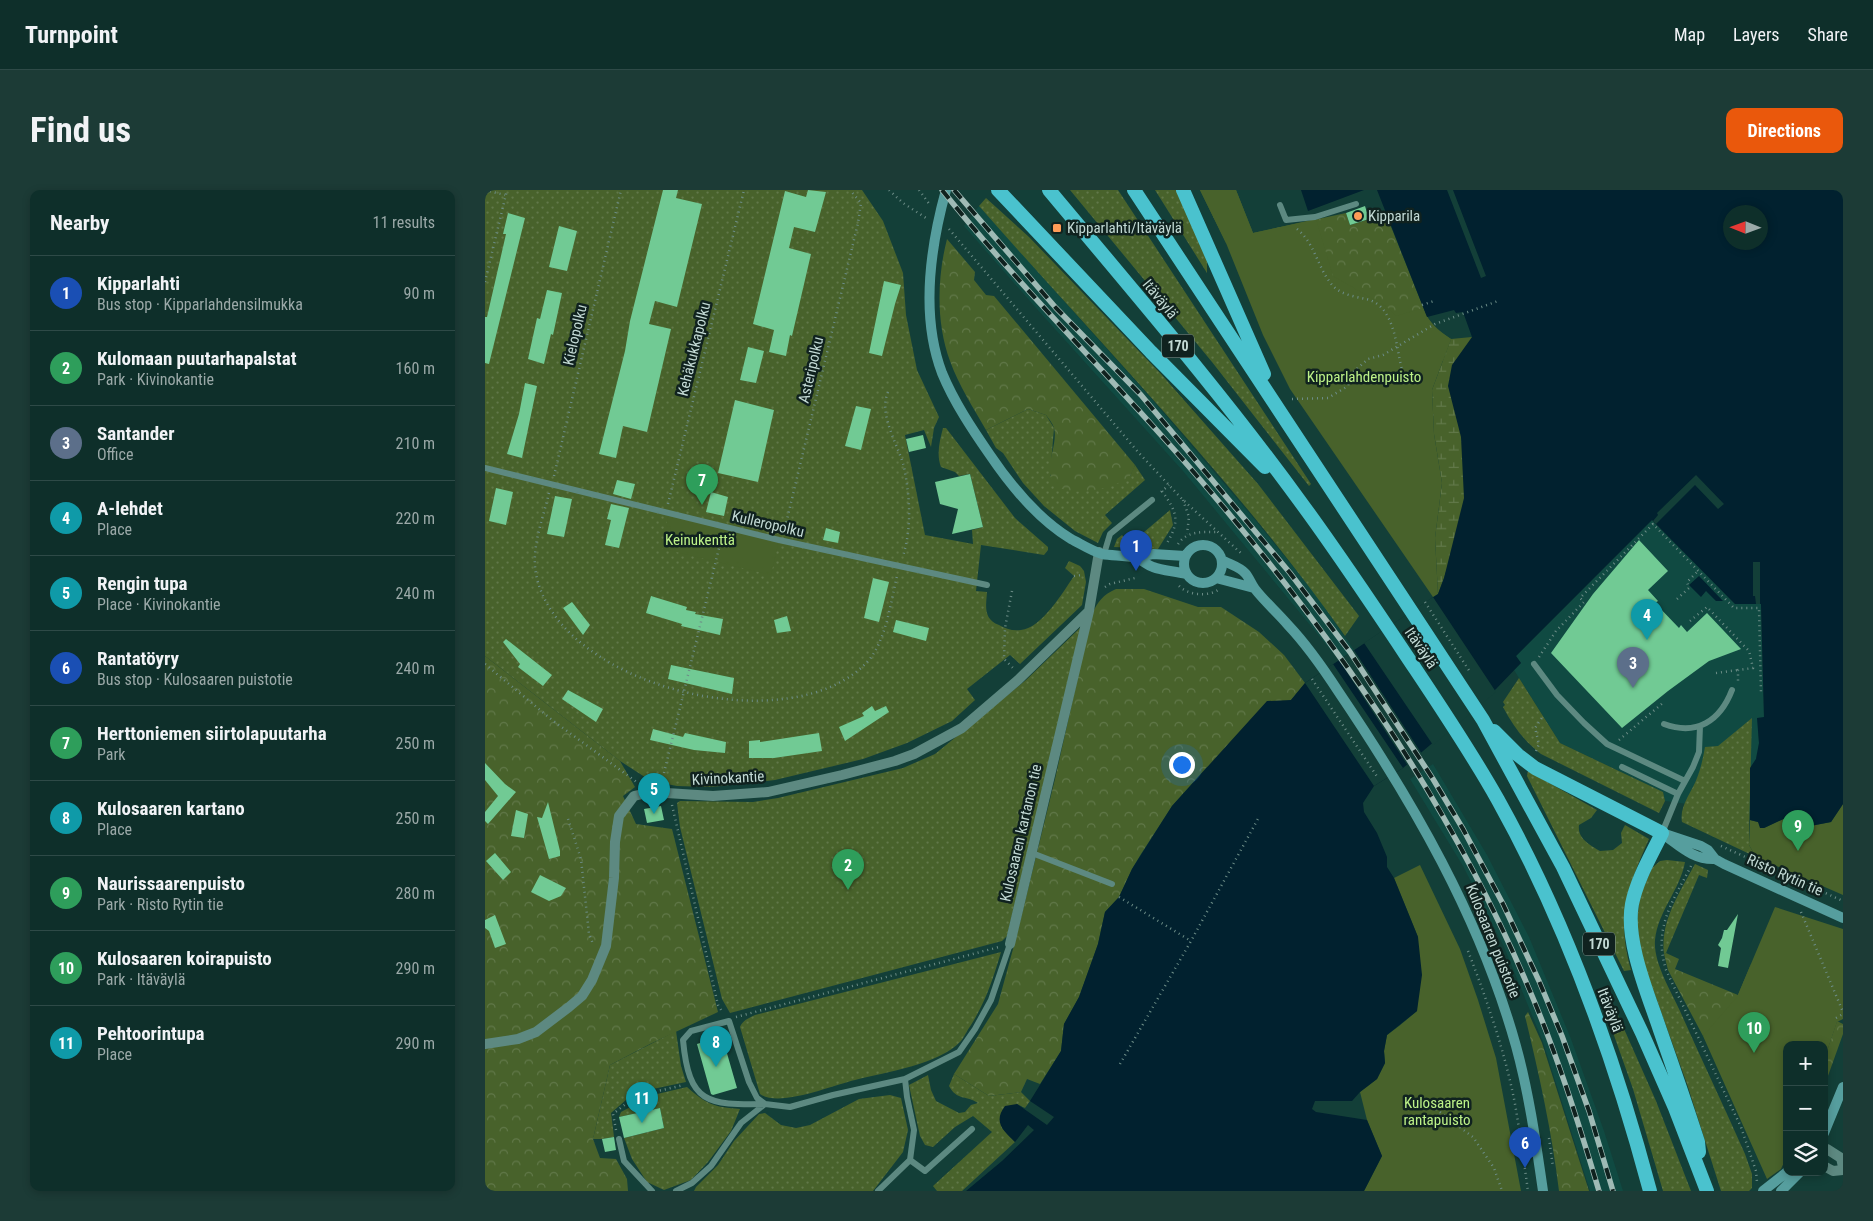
<!DOCTYPE html>
<html lang="en">
<head>
<meta charset="utf-8">
<style>
  body { margin:0; font-family:"Roboto Condensed",sans-serif; background:#1c3b36; color:#f1f3f6 }
  .controls { position:absolute; right:15px; bottom:15px; display:grid; overflow:hidden; border-radius:10px; box-shadow:0 2px 8px #0003 }
  .controls button { width:45px; height:45px; display:grid; place-items:center; padding:0; border:0; border-bottom:1px solid #2e4a47; background:#0e2f2a; color:#f1f3f6; font:25px sans-serif }
  .compass { position:absolute; left:1238px; top:15px; width:45px; height:45px; border-radius:50%; background:#0e2f2a; box-shadow:0 2px 8px #0003; rotate:271deg }
  .you { position:absolute; left:696px; top:574px; width:18px; height:18px; margin:-12px; border:4px solid #fff; border-radius:50%; background:#1a73e8; box-shadow:0 0 0 8px #1a73e833 }
  .badge { display:grid; place-items:center; width:32px; height:32px; border-radius:50%; background:#ea580c; color:#fff; font-size:16px; font-weight:700 }
  .pin { position:absolute; translate:-50% -41px; filter:drop-shadow(0 1px 2px #0008) }
  .pin::after { content:''; position:absolute; top:26px; width:18px; height:15px; background:inherit; clip-path:polygon(0 0,100% 0,50% 100%) }
  .list { margin:0; padding:0; list-style:none }
  h2 { display:flex; justify-content:space-between; align-items:center; height:65px; margin:0; padding:0 20px; font-size:21px }
  h2 small { font-size:16px; font-weight:400; color:#9ba9a8 }
  .list li { display:grid; grid-template-columns:32px 1fr auto; gap:15px; align-items:center; box-sizing:border-box; height:75px; padding:0 20px; border-top:1px solid #2e4a47 }
  .list b { display:block; font-size:19px; white-space:nowrap }
  .list p { margin:0; font-size:16px; white-space:nowrap; color:#9ba9a8 }
  .list em { font-size:16px; font-style:normal; color:#9ba9a8 }
  .icon { flex:none; width:28px; height:28px; fill:none; stroke:currentColor; stroke-width:2; stroke-linecap:round; stroke-linejoin:round }
  .map { position:relative; flex:none; width:1358px; height:1001px; overflow:hidden; border-radius:10px }
  header { display:flex; align-items:center; gap:30px; box-sizing:border-box; height:70px; padding:0 25px; background:#0e2f2a; border-bottom:1px solid #2e4a47 }
  header strong { font-size:24px }
  nav { display:flex; gap:28px; margin-inline-start:auto; font-size:18px }
  .intro { display:flex; align-items:center; justify-content:space-between; box-sizing:border-box; height:120px; padding:0 30px }
  h1 { margin:0; font-size:35px }
  .button { padding:12px 22px; border-radius:10px; background:#ea580c; color:#fff; font-size:18px; font-weight:700 }
  main { display:flex; gap:30px; padding:0 30px }
  aside { flex:1; background:#0e2f2a; border-radius:10px; box-shadow:0 2px 8px #0003 }
  .map>svg:first-child { display:block }
</style>
</head>
<body>
<header>
<strong>Turnpoint</strong>
<nav><a>Map</a><a>Layers</a><a>Share</a></nav>
</header>
<div class="intro"><h1>Find us</h1><a class="button">Directions</a></div>
<main>
<aside>
<h2>Nearby<small>11 results</small></h2>
<ul class="list">
<li><span class="badge" style="background:#1a4fb4">1</span><div><b>Kipparlahti</b><p>Bus stop · Kipparlahdensilmukka</p></div><em>90 m</em></li>
<li><span class="badge" style="background:#2e9e5b">2</span><div><b>Kulomaan puutarhapalstat</b><p>Park · Kivinokantie</p></div><em>160 m</em></li>
<li><span class="badge" style="background:#5c6f8a">3</span><div><b>Santander</b><p>Office</p></div><em>210 m</em></li>
<li><span class="badge" style="background:#0f9aa8">4</span><div><b>A-lehdet</b><p>Place</p></div><em>220 m</em></li>
<li><span class="badge" style="background:#0f9aa8">5</span><div><b>Rengin tupa</b><p>Place · Kivinokantie</p></div><em>240 m</em></li>
<li><span class="badge" style="background:#1a4fb4">6</span><div><b>Rantatöyry</b><p>Bus stop · Kulosaaren puistotie</p></div><em>240 m</em></li>
<li><span class="badge" style="background:#2e9e5b">7</span><div><b>Herttoniemen siirtolapuutarha</b><p>Park</p></div><em>250 m</em></li>
<li><span class="badge" style="background:#0f9aa8">8</span><div><b>Kulosaaren kartano</b><p>Place</p></div><em>250 m</em></li>
<li><span class="badge" style="background:#2e9e5b">9</span><div><b>Naurissaarenpuisto</b><p>Park · Risto Rytin tie</p></div><em>280 m</em></li>
<li><span class="badge" style="background:#2e9e5b">10</span><div><b>Kulosaaren koirapuisto</b><p>Park · Itäväylä</p></div><em>290 m</em></li>
<li><span class="badge" style="background:#0f9aa8">11</span><div><b>Pehtoorintupa</b><p>Place</p></div><em>290 m</em></li>
</ul>
</aside>
<div class="map">
<svg width="1358" height="1001" viewBox="0 0 1358 1001">
  <defs>
    <pattern id="grass-dots" width="8" height="8" patternUnits="userSpaceOnUse" patternTransform="scale(1.25)"><rect width="8" height="8" fill="#48622b"/><path d="M2 2h.1M6 6h.1" fill="none" stroke="#617849" stroke-width="1.8" stroke-linecap="round"/></pattern>
    <pattern id="forest-crowns" width="20" height="18" patternUnits="userSpaceOnUse" patternTransform="scale(1.25)"><rect width="20" height="18" fill="#48622b"/><path d="M2 6a3 3 0 1 1 6 0M12 15a3 3 0 1 1 6 0" fill="none" stroke="#617849"/></pattern>
    <pattern id="wetland-marsh" width="20" height="14" patternUnits="userSpaceOnUse" patternTransform="scale(1.25)"><rect width="20" height="14" fill="#48622b"/><path d="M1 5h8M5 5V1M11 12h8M15 12V8" fill="none" stroke="#617849"/></pattern>
  </defs>
  <rect width="100%" height="100%" fill="#133f38"/>
  <!-- built -->
  <path fill="#104a42" d="M494,16L665,207L771,331L829,402L869,460L854,470L698,281L552,119L479,36Z
    M1167,330L1250,414H1276L1279,528L1273,544L1274,553L1271,569L1265,579V622L1180,611L1178,602L1075,553L1029,480L1036,473L1031,466Z
    M948,574L1002,665L1044,747L1086,849L1119,941L1138,1001H1105L1058,852L1019,757L978,676L925,589Z"/>
  <!-- grass -->
  <path fill="url(#grass-dots)" d="M0,0H377L398,31L418,83L421,125L432,180L454,227L449,238L446,257L439,240L420,245L440,345L488,354L487,340L498,337L485,284L474,286L470,282L456,277C451,264 455,250 458,238H461L530,328L563,357V360L559,365L496,355L491,401L502,402C501,416 498,429 514,435C521,439 527,441 536,440C557,438 578,402 589,386L580,378L584,371L595,376L599,381L601,392L597,415L535,474L525,465L482,499L490,510L467,531L422,553L378,569L290,590L226,597L192,596L166,591L135,571L0,466Z
    M585,0H633L826,294L824,296L727,172Z
    M670,0H692L722,66V83Z
    M501,8L544,47L676,184L773,294L874,426L860,446C752,293 618,157 494,16Z
    M543,219L561,225L569,238L565,286H645L650,275L660,290L620,325L627,333L618,342L613,353L590,341L559,316L538,293L518,263L511,258L501,240Z
    M685,320L688,335L673,359L629,357L632,349L637,345L645,354Z
    M597,436L522,746L517,751L245,823L237,809L195,637L192,613L195,611L268,612L293,608L418,578L450,564L541,490Z
    M1034,488L1075,553L1178,602L1180,611L1174,623L1056,564C1039,551 1028,536 1018,517L1020,515L1018,512Z
    M1267,528L1264,642V655L1271,667L1197,632C1194,616 1207,602 1212,588C1216,578 1218,568 1220,557L1233,556Z
    M1043,581L1112,620L1106,628L1094,635C1092,648 1105,655 1115,661L1128,660L1137,653L1136,643L1140,635L1164,649C1143,696 1131,729 1146,780L1139,781L1042,586Z
    M1182,670L1200,672C1195,700 1173,721 1170,750C1168,772 1186,801 1195,821C1216,869 1239,916 1260,964L1267,984V998L1264,1001H1236L1202,894L1156,766L1152,731L1155,706L1167,678L1175,671Z
    M1210,674L1223,680L1222,688L1214,685L1181,763L1179,764C1175,731 1195,702 1210,674Z
    M516,762C508,789 501,811 486,835C482,840 480,846 476,851C454,875 400,882 370,890C348,895 294,918 275,904L255,837C258,830 264,828 270,825Z
    M1120,796L1171,911L1206,1001H1178L1148,899L1120,820Z
    M191,841L196,876L201,892L149,903L126,923L129,947L117,949H108L125,875Z
    M469,884L504,906L536,902L545,911L540,918L532,914L517,938L530,952L477,1001H452L448,996L507,942L488,926L470,937L448,957L440,955L435,946L424,895L443,885L446,900L451,911L474,923L480,922L486,915L493,913C481,905 472,911 464,896Z
    M202,897C222,915 230,917 255,919L246,941L223,972L206,990L179,1000L162,992L147,969L139,948L179,938L175,918L134,927L136,922L168,905Z
    M405,905L416,908L423,940L418,962L388,1001H209L211,997L233,975L249,951L274,924L280,923L296,935L311,938L325,935L374,909Z"/>
  <!-- forest -->
  <path fill="url(#forest-crowns)" d="M715,0H751L768,43L861,23L865,35L901,24L942,127L951,139L966,149L958,171L741,53Z
    M462,49L490,82L489,90L501,105L509,106L650,275C649,278 647,283 645,286C631,299 574,312 566,288C561,274 573,252 569,238C568,234 564,229 561,225L543,219L501,240C488,217 474,196 465,171C451,133 452,88 462,49Z
    M631,399H659L713,417H736L774,442L799,465L820,493L806,510L721,578L687,616L656,664L647,679L634,707L620,722L613,754L594,807L579,834L576,861L555,894L542,889L536,902L504,906L469,884L513,814L531,748L570,589L607,424C613,411 618,405 631,399Z
    M0,466L135,571L150,597L138,606L151,634L187,639L233,822L165,854L125,875L108,949L115,968L131,969L142,989L143,1001H0Z
    M1181,763L1194,769L1190,779L1253,805L1266,774L1257,824L1218,846L1183,780L1179,764Z
    M1043,822L1057,853L1104,1001H1074C1067,942 1054,884 1040,826Z
    M1352,831L1358,834V844L1339,897V870Z"/>
  <!-- wetland -->
  <path fill="url(#wetland-marsh)" d="M987,147L1019,202L959,388L953,404L950,348L957,293L949,244L947,200L966,149Z"/>
  <!-- park -->
  <path fill="#48622b" d="M715,0H751L768,43L831,29L848,86L902,117L911,126L938,118C944,133 953,140 966,149L947,200L949,244L957,293L950,348L953,404L948,407L805,199L778,145L741,53Z
    M184,323L294,350L286,385L175,358L177,349L182,350L186,337L181,336Z
    M1358,614V705L1271,667L1264,655L1265,630L1273,632L1279,638L1305,626L1320,637L1346,632Z
    M935,675L975,759L993,810L1011,868L1036,1001H879L897,966L882,930L875,902L892,889L900,873L899,861L902,845L914,836L932,821L933,747L909,688Z
    M1290,717L1358,739V829L1352,832L1339,870V855H1302V966L1296,979L1282,989L1218,846L1252,807Z"/>
  <!-- water -->
  <path fill="#01212f" fill-rule="evenodd" d="M816,0H879L823,21Z
    M892,0H1358V614L1346,632L1320,637L1305,626L1279,638H1275L1273,632L1265,630V578L1271,569L1274,553L1272,528L1279,527L1276,414H1250L1167,330L1031,466L1036,473L1011,499L918,578L889,596L878,613L879,622L892,643L902,667V677L909,688L933,747L937,785L932,821L902,845L899,861L900,873L892,889L875,902L867,911H830L827,919L831,922L882,930L897,966L879,1001H481L517,971L549,940L543,935L530,952C518,940 508,932 520,916L532,914L562,935L569,927L545,911L576,861L579,834L594,807L613,754L620,722L634,707L647,679L687,616L782,511L806,510L820,493L953,404L959,388L979,308L976,247L963,196L967,175L987,147L978,122L971,123L969,120L942,127ZM1246,22H1276V52H1246Z
    M1214,386L1238,411H1231L1221,401L1216,407L1204,395Z"/>
  <!-- pier -->
  <path fill="#133f38" d="M962,0H968L1001,86L996,88Z
    M1211,285L1239,314L1233,319L1210,295L1171,334L1168,331L1173,325L1172,323Z
    M1268,372H1275V414H1271L1270,406H1268Z
    M948,407L1011,502L948,555L879,453Z
    M869,460L937,564L923,576L854,470Z
    M848,474L918,578L889,596L820,493Z"/>
  <!-- building -->
  <path fill="#71ca94" d="M178,0H193L191,8L217,14L192,117L170,111L164,134L186,139L162,242L138,236L131,268L114,264L140,161L145,131Z
    M323,0L341,2L330,42L309,37L304,58L326,64L307,146L305,145L301,166L284,162L289,140L268,134L300,1L321,7Z
    M880,16L884,29L865,35L861,23Z
    M23,23L40,28L4,174L0,173V127H2L21,44H18Z
    M74,36L92,41L82,81L64,77Z
    M399,91L416,95L410,114L397,166L384,163Z
    M62,100L77,103L68,145L66,144L59,174L43,169L52,128L55,129Z
    M263,157L279,161L271,193L255,190Z
    M40,193L52,196L37,268L22,264L34,224Z
    M250,210L289,220L273,292L233,283Z
    M371,216L386,219L376,260L360,256Z
    M438,245L441,258L424,262L421,249Z
    M485,284L498,337L467,344L473,319L455,314L450,292Z
    M132,290L150,294L146,309L128,304Z
    M11,298L28,302L21,335L4,331Z
    M226,302L243,307L239,326L221,322Z
    M70,306L87,309L79,347L62,344Z
    M126,314L144,318L134,358L120,355L126,330L122,329Z
    M341,338L355,342L353,353L338,350Z
    M1154,350L1183,381L1163,400L1173,411L1170,413L1194,438L1196,435L1202,442L1222,423L1256,459L1224,471L1183,501L1137,538L1066,463L1108,404Z
    M388,388L404,392L394,432L379,428Z
    M166,406L202,417L201,420L211,422L210,424L238,429L235,445L196,436L197,434L161,423Z
    M87,412L105,435L98,445L78,418Z
    M302,426L306,441L292,443L289,430Z
    M411,430L444,438L441,451L408,442Z
    M21,449L67,485L58,496L33,477L35,474L18,452Z
    M186,475L249,488L247,504L183,489Z
    M83,500L118,519L111,532L77,509Z
    M387,516L390,521L401,516L404,522L360,551L354,537L379,526L377,523Z
    M168,539L198,547L200,543L241,552L240,563L209,560L165,550Z
    M334,543L337,561L289,568H264V551L275,550V552Z
    M0,573L20,594L31,602L3,634L0,631V622L13,606L0,590Z
    M63,612L75,661V666L64,669L52,627L57,628Z
    M176,616L179,630L162,633L159,619Z
    M31,620L43,624L39,648L26,646Z
    M10,663L26,682L18,690L1,671Z
    M55,685L81,698L76,706L64,711L46,702Z
    M1253,724L1243,778L1233,776L1236,758L1233,755L1237,748L1239,740H1242Z
    M10,725L21,754L10,758L4,741L0,738V730Z
    M237,846L252,898L228,905L226,904L212,854Z
    M175,918L179,938L139,948L134,927Z
    M129,947L131,960L120,962L117,949Z"/>
  <g fill="none" stroke-linecap="round" stroke-linejoin="round">
    <!-- path -->
    <path stroke="#6c8d87" stroke-width="2.5" stroke-dasharray="1 4" stroke-linecap="butt" d="M0,0L20,5
      M404,0L418,13L441,28
      M434,0L445,15
      M464,39L653,262L697,309L758,365
      M812,39C831,54 832,79 849,97C856,104 870,107 881,109C910,115 911,157 917,180
      M0,92L22,0
      M937,115L949,111
      M403,202C393,225 413,254 419,277C425,307 427,337 418,366
      M807,209L843,208L863,196L865,185L883,169L898,165L950,134L1013,111
      M69,286L136,0
      M677,301C691,321 696,330 682,353
      M676,302L684,295
      M64,303C58,329 46,357 51,384C73,498 308,554 383,471C401,451 406,411 412,386
      M698,310L704,327L702,344
      M183,314L259,0
      M299,342L373,33L376,13L365,0
      M693,354C702,341 716,342 731,342
      M589,386L597,385
      M694,396C703,405 722,407 733,400
      M620,397L625,394L650,388
      M527,401L520,438L519,469L528,478
      M1192,409L1204,398L1202,392L1213,381
      M940,412L985,482
      M1205,431L1222,417L1264,461L1268,478L1253,480V491
      M1054,467L1071,441L1099,412L1095,408L1168,334L1249,418H1274L1276,504
      M0,474L67,530L153,593
      M1231,483L1253,480
      M827,489L893,588
      M1134,550L1179,512
      M1051,561L1054,554L1050,538L1058,526
      M179,583L237,346
      M187,615L233,815L238,823
      M83,629L96,669L104,744L108,754
      M1236,656L1358,711
      M1206,676C1187,713 1168,738 1181,780L1256,937L1271,981L1272,992
      M634,707L706,751
      M1316,722L1358,822
      M983,761C1002,810 1020,862 1030,914C1035,943 1039,972 1043,1001
      M251,827L514,757
      M1351,828L1358,824
      M635,874L706,751L774,627
      M935,907L988,947L1009,978L1017,1001
      M131,940L128,924L151,906L199,895
      M1064,948L1068,977"/>
    <!-- service -->
    <path stroke="#5d8981" stroke-width="6" d="M795,15L801,30L830,27L871,14
      M0,278L294,350L502,395
      M619,364L625,344L667,310
      M1049,474L1072,505L1099,533L1122,554L1200,591
      M1179,534C1212,546 1235,531 1247,500
      M1137,577L1193,604
      M1177,643L1193,604L1208,577L1214,562L1215,536
      M547,663L627,694
      M420,889L422,907L429,940L425,970
      M280,914C222,915 204,914 198,850L206,841L244,831L264,892L272,908L280,914L305,917L348,905L420,889L474,862L490,839L506,810L525,754
      M134,949L139,971L167,1001
      M425,970L440,981L487,939
      M191,1001L207,993L226,976L256,933L280,914
      M393,1001L425,970"/>
    <!-- minor -->
    <path stroke="#5d8981" stroke-width="10" d="M525,754L604,421L614,362
      M0,854L33,849L51,842L84,817L97,806L107,790L121,756L129,688L130,652L134,626L149,606L166,602L228,606L283,602L357,585L410,571L429,564L477,538L533,490L604,421
      M1339,959H1342L1356,968L1358,977
      M1339,976L1348,981L1358,980"/>
    <!-- secondary -->
    <path stroke="#569e9e" stroke-width="10" d="M461,0C445,58 435,125 457,183C469,212 487,239 505,265C526,296 553,329 586,349C596,354 607,361 617,364C628,366 640,365 651,368C657,370 662,375 668,377C678,381 691,381 701,384
      M699 374a19 19 0 1 1 38 0a19 19 0 1 1-38 0Z
      M652,368L668,364L700,366
      M737,370C744,374 755,377 760,383C764,387 766,394 770,399C780,412 792,422 803,435C822,455 838,478 853,501C928,612 995,727 1031,856C1044,903 1051,953 1058,1001
      M731,388L769,398
      M1177,643L1216,656L1223,660L1230,669L1239,674L1358,728
      M1182,647C1197,658 1210,670 1230,669
      M1339,943L1358,897
      M1278,1001L1302,982
      M1296,1001L1315,982"/>
    <!-- trunk -->
    <path stroke="#4ac2ce" stroke-width="14" d="M513,0L666,162L780,277
      M564,0C650,103 738,205 817,314C853,363 887,414 921,465C953,513 985,560 1013,610C1081,732 1129,866 1165,1001
      M649,0L998,530L1078,677L1157,843L1190,918L1222,1001
      M698,0L779,184
      M1009,541L1033,565L1050,578L1177,643C1166,666 1152,689 1147,714C1140,751 1163,804 1175,840C1188,877 1201,915 1213,952L1214,962"/>
    <!-- rail casing -->
    <g stroke="#9fbab5" stroke-width="5.5">
      <path id="rail" d="M457,0C537,100 629,189 712,286C844,439 963,608 1042,794C1071,861 1093,931 1114,1001
        M469,0L571,118L656,205L805,383L865,462L948,589L978,639L1018,714L1054,791L1077,846L1104,921L1128,1001"/>
    </g>
    <!-- rail -->
    <use href="#rail" stroke="#10221f" stroke-width="4" stroke-dasharray="11" stroke-linecap="butt"/>
  </g>
  <!-- markers -->
  <g fill="#fe9c57" stroke="#10221f" stroke-width="2">
    <circle cx="873" cy="26" r="5"/>
    <rect x="567" y="33" width="10" height="10" rx="2.5"/>
  </g>
  <g text-anchor="middle" stroke-width="5" stroke-linejoin="round" paint-order="stroke">
    <!-- shield labels -->
    <g fill="#10221f" stroke="#8da39e" stroke-width="1">
      <rect x="677" y="144.5" width="32" height="23" rx="4"/>
      <rect x="1098" y="742.5" width="32" height="23" rx="4"/>
    </g>
    <g font-size="14" font-weight="bold" fill="#c3dad5">
      <text x="693" y="161">170</text>
      <text x="1114" y="759">170</text>
    </g>
    <!-- poi labels -->
    <g font-size="15" fill="#c3dad5" stroke="#10221f" text-anchor="start">
      <text x="883" y="31">Kipparila</text>
      <text x="582" y="43">Kipparlahti/Itäväylä</text>
    </g>
    <!-- street labels -->
    <g font-size="15" fill="#c3dad5" stroke="#10221f">
      <text transform="translate(675 109) rotate(51)" y="5">Itäväylä</text>
      <text transform="translate(90 145) rotate(-77)" y="5">Kielopolku</text>
      <text transform="translate(209 159) rotate(-76)" y="5">Kehäkukkapolku</text>
      <text transform="translate(326 180) rotate(-77)" y="5">Asteripolku</text>
      <text transform="translate(283 334) rotate(13)" y="5">Kulleropolku</text>
      <text transform="translate(936 458) rotate(56)" y="5">Itäväylä</text>
      <text transform="translate(243 588) rotate(-3)" y="5">Kivinokantie</text>
      <text transform="translate(536 643) rotate(-77)" y="5">Kulosaaren kartanon tie</text>
      <text transform="translate(1300 685) rotate(24)" y="5">Risto Rytin tie</text>
      <text transform="translate(1008 751) rotate(68)" y="5">Kulosaaren puistotie</text>
      <text transform="translate(1125 820) rotate(69)" y="5">Itäväylä</text>
    </g>
    <!-- park labels -->
    <g font-size="15" fill="#bdf288" stroke="#10221f">
      <text x="879" y="192">Kipparlahdenpuisto</text>
      <text x="215" y="355">Keinukenttä</text>
      <text x="952" y="918">Kulosaaren<tspan x="952" dy="17">rantapuisto</tspan></text>
    </g>
  </g>
</svg>
<div class="controls">
<button>+</button>
<button>−</button>
<button><svg class="icon" aria-label="layers" viewBox="0 0 24 24"><path d="M12 4l9 5-9 5-9-5zM3 14l9 5 9-5"/></svg></button>
</div>
<svg class="compass" viewBox="-18 -18 36 36"><path d="M0-13l5 13h-10z" fill="#e53935"/><path d="M0 13l5-13h-10z" fill="#9ba9a8"/></svg>
<div class="you"></div>
<div class="pin badge" style="left:651px;top:381px;background:#1a4fb4">1</div>
<div class="pin badge" style="left:363px;top:700px;background:#2e9e5b">2</div>
<div class="pin badge" style="left:1148px;top:498px;background:#5c6f8a">3</div>
<div class="pin badge" style="left:1162px;top:450px;background:#0f9aa8">4</div>
<div class="pin badge" style="left:169px;top:624px;background:#0f9aa8">5</div>
<div class="pin badge" style="left:1040px;top:978px;background:#1a4fb4">6</div>
<div class="pin badge" style="left:217px;top:315px;background:#2e9e5b">7</div>
<div class="pin badge" style="left:231px;top:877px;background:#0f9aa8">8</div>
<div class="pin badge" style="left:1313px;top:661px;background:#2e9e5b">9</div>
<div class="pin badge" style="left:1269px;top:863px;background:#2e9e5b">10</div>
<div class="pin badge" style="left:157px;top:933px;background:#0f9aa8">11</div>
</div>
</main>
</body>
</html>
